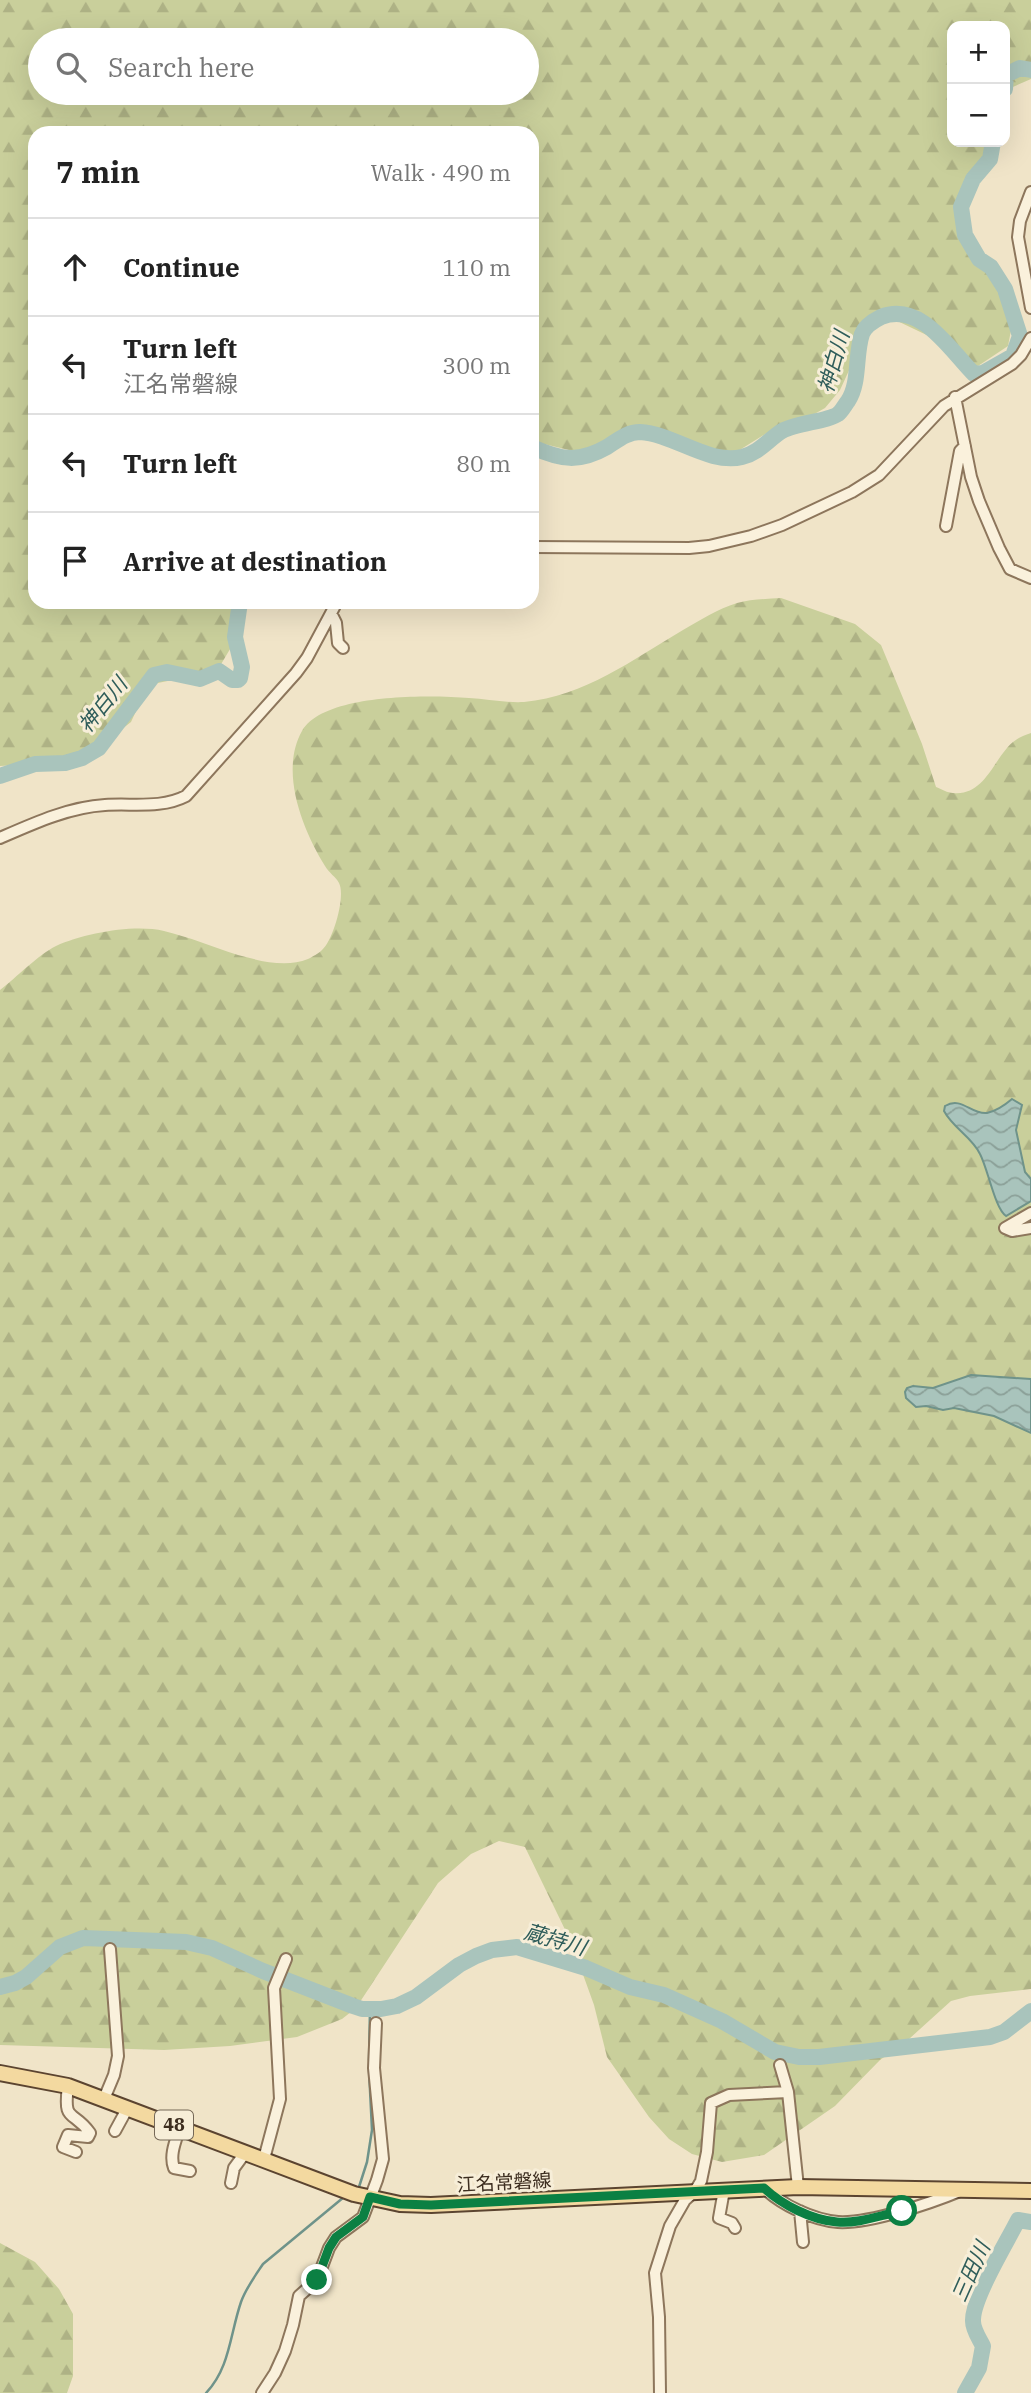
<!DOCTYPE html>
<html lang="en">
<head>
<meta charset="utf-8">
<style>
  body { margin:0; font-family:"IBM Plex Serif","Noto Sans JP",serif; background:#f6f6f6; color:#222 }
  .controls { position:absolute; right:21px; top:21px; display:grid; overflow:hidden; border-radius:14px; box-shadow:0 7px 28px #0002 }
  .controls button { width:63px; height:63px; display:grid; place-items:center; padding:0; border:0; border-bottom:2px solid #e0e0e0; background:#fff; color:#222; font:35px sans-serif }
  .stop { position:absolute; width:21px; height:21px; margin:-16px; border:5px solid #0b8043; border-radius:50%; background:#fff }
  .stop.end { background:#0b8043; border-color:#fff; box-shadow:0 2px 7px #0008 }
  .list { margin:0; padding:0; list-style:none }
  h2 { display:flex; justify-content:space-between; align-items:center; height:91px; margin:0; padding:0 28px; font-size:30px }
  h2 small { font-size:23px; font-weight:400; color:#767676 }
  .list li { display:grid; grid-template-columns:46px 1fr auto; gap:21px; align-items:center; box-sizing:border-box; height:98px; padding:0 28px; border-top:2px solid #e0e0e0 }
  .list b { display:block; font-size:26px; white-space:nowrap }
  .list p { margin:0; font-size:23px; white-space:nowrap; color:#767676 }
  .list em { font-size:23px; font-style:normal; color:#767676 }
  .icon { flex:none; width:38px; height:38px; fill:none; stroke:currentColor; stroke-width:2; stroke-linecap:round; stroke-linejoin:round }
  .map { position:relative; flex:none; width:1031px; height:2393px; overflow:hidden }
  .search { position:absolute; background:#fff; box-shadow:0 7px 28px #0002; left:28px; top:28px; width:511px; height:77px; display:flex; align-items:center; gap:18px; box-sizing:border-box; padding:0 24px; border-radius:38px; color:#767676; font-size:26px }
  .panel { position:absolute; background:#fff; box-shadow:0 7px 28px #0002; left:28px; top:126px; width:511px; height:483px; border-radius:21px }
  .map>svg:first-child { display:block }
</style>
</head>
<body>
<div class="map">
<svg width="1031" height="2393" viewBox="0 0 1031 2393">
  <defs>
    <pattern id="forest-firs" width="22" height="20" patternUnits="userSpaceOnUse" patternTransform="scale(1.75)"><rect width="22" height="20" fill="#c9cf9b"/><path d="M5 1l3.5 6h-7zM16 11l3.5 6h-7z" fill="#aeb285"/></pattern>
    <pattern id="water-waves" width="16" height="10" patternUnits="userSpaceOnUse" patternTransform="scale(1.75)"><rect width="16" height="10" fill="#a9c4bc"/><path d="M0 5q4-4 8 0t8 0" fill="none" stroke="#8ba098"/></pattern>
  </defs>
  <rect width="100%" height="100%" fill="#f0e4c8"/>
  <!-- forest -->
  <path fill="url(#forest-firs)" fill-rule="evenodd" d="M0,0H1031V79L1006,90L1005,96V26H952V142H999L998,150L960,205L958,230L976,259L998,280L1013,320L1008,346L978,366L964,364L937,340L889,317L869,327L840,390L825,408L795,425L767,433L722,461L682,445L624,435L577,452L536,442L532,437V133H35V602H231L236,639L217,671L148,685L131,722L81,761L0,766ZM40,40H527V93H40Z
    M781,598L855,624L881,645L922,744L936,787C941,789 948,793 953,793C982,796 992,765 1007,748C1014,740 1021,736 1031,733V1989L970,1996L951,2001L909,2039L880,2060L835,2106L764,2155L722,2162L692,2154L669,2139L649,2117L607,2057L594,2005L572,1944L525,1847L499,1841L471,1854L438,1883L356,2008L342,2019L297,2037L230,2046L164,2050L0,2045V990C17,977 38,955 56,946C85,933 134,924 164,931C189,937 213,947 238,955C260,961 286,968 308,959C312,957 319,953 322,950C333,941 346,896 339,883C336,877 329,873 325,866C303,830 279,772 302,731C324,693 429,695 469,698C487,699 506,703 524,702C585,696 632,660 683,630C700,620 718,609 737,603C751,599 767,599 781,598Z
    M0,2243L35,2262L59,2289L73,2314V2376L67,2393H0Z"/>
  <!-- water -->
  <path fill="url(#water-waves)" stroke="#6f938a" stroke-width="2" d="M1012,1099L1022,1105L1016,1130L1025,1172L1031,1179V1201L1006,1216C995,1209 988,1169 980,1154C972,1137 953,1128 944,1111L945,1106C962,1096 971,1115 987,1113C996,1111 1005,1105 1012,1099Z
    M971,1375L1031,1379V1433L994,1416L954,1408L943,1410L926,1406L916,1407L906,1398L905,1392L907,1388L913,1386L933,1388Z"/>
  <g fill="none" stroke-linecap="round" stroke-linejoin="round">
    <!-- stream -->
    <path stroke="#6f938a" stroke-width="2.5" d="M369,2060L370,2009
      M356,2189L359,2187L367,2162L372,2130L369,2070
      M206,2393C230,2368 230,2334 241,2302C246,2288 255,2276 263,2264L344,2197"/>
    <!-- river -->
    <path stroke="#a9c4bc" stroke-width="16" d="M1005,89L1006,75L1020,68L1031,70
      M532,447C561,460 579,463 607,447C618,440 627,432 640,432C674,434 709,465 742,457C759,453 769,439 782,431C796,423 829,421 838,414C841,412 845,405 848,401C860,383 855,355 862,334C865,326 873,321 881,317C921,301 950,350 974,374L983,373L1013,356L1020,336L1005,289L991,267L979,259L965,235L961,207L973,179L990,159L993,142
      M0,776L35,764L65,763L82,758L99,748L154,675L167,672L200,679L219,671L232,680H238L240,678L242,667L235,637L240,602
      M0,1987L15,1983L26,1977L60,1947L83,1938L186,1942L212,1948L263,1971L353,2006L362,2009H381L397,2006L416,1997L459,1965L476,1956L492,1950L517,1947L586,1968L630,1987L664,1995L722,2021L775,2052L799,2057H819L990,2037L1004,2032L1031,2011
      M965,2393L979,2368L983,2346C979,2338 973,2330 973,2321C972,2299 1007,2242 1018,2220L1031,2222"/>
    <!-- minor casing -->
    <g stroke="#8d765c" stroke-width="14">
      <path id="minor" d="M1031,192L1020,221L1018,237L1031,308
        M955,397L971,477L979,501L999,548L1010,569L1031,578
        M946,526L960,451L965,446
        M532,547L689,548L709,546L751,536L782,525L852,492L879,475L944,406L1012,364L1021,355L1031,338
        M331,613L336,623L338,643L343,648
        M0,838C32,824 69,807 105,805C132,803 161,809 186,796L296,673L307,658L337,602
        M1031,1213L1005,1228L1012,1231L1031,1228
        M780,2065L788,2092L798,2187
        M68,2086C63,2124 73,2109 90,2133L88,2137L68,2135L63,2147L76,2152
        M104,2099L114,2075L118,2056L110,1949
        M180,2127C176,2140 169,2155 174,2168L190,2171
        M115,2131L127,2109
        M264,2159L280,2099L274,1988L286,1959
        M231,2183L234,2168L245,2153
        M764,2188C782,2205 813,2220 838,2222C869,2224 931,2203 960,2191
        M724,2190L719,2218L732,2223L735,2228
        M800,2211L803,2242
        M262,2393L275,2373L285,2351L293,2325L299,2296L317,2280L329,2248L336,2237L363,2217L377,2180L383,2159L374,2068L376,2023
        M660,2393L659,2317L655,2273L670,2226L685,2200L695,2191L701,2181L707,2152L711,2103L729,2095L788,2092"/>
    </g>
    <!-- major casing -->
    <g stroke="#5b4430" stroke-width="18">
      <path id="major" d="M0,2073L68,2086L354,2194L400,2204L431,2205L798,2187L1031,2191"/>
    </g>
    <!-- minor -->
    <use href="#minor" stroke="#faf1dc" stroke-width="10"/>
    <!-- major -->
    <use href="#major" stroke="#f3d9a0" stroke-width="14"/>
  </g>
  <g fill="none" stroke-linecap="round" stroke-linejoin="round">
    <!-- route -->
    <path stroke="#0b8043" stroke-width="9" d="M317,2280L329,2248L336,2237L363,2217L370,2197L400,2204L431,2205L764,2188C782,2205 812,2220 837,2222C858,2224 881,2215 902,2211"/>
  </g>
  <g text-anchor="middle" stroke-width="6" stroke-linejoin="round" paint-order="stroke">
    <!-- shield labels -->
    <rect fill="#f7eed8" stroke="#756857" stroke-width="2" x="155" y="2110.5" width="38" height="29" rx="5"/>
    <g font-size="18" font-weight="bold" fill="#3d2e20">
      <text x="174" y="2131">48</text>
    </g>
    <!-- street labels -->
    <g font-size="19" fill="#3d2e20" stroke="#f7eed8">
      <text transform="translate(504 2182) rotate(-3)" y="7">江名常磐線</text>
    </g>
    <!-- water labels -->
    <g font-size="21" font-style="italic" fill="#2f5d5a" stroke="#f7eed8">
      <text transform="translate(834 362) rotate(-74)" y="7">神白川</text>
      <text transform="translate(103 705) rotate(-51)" y="7">神白川</text>
      <text transform="translate(555 1940) rotate(16)" y="7">蔵持川</text>
      <text transform="translate(971 2272) rotate(-66)" y="7">三田川</text>
    </g>
  </g>
</svg>
<div class="controls">
<button>+</button>
<button>−</button>
</div>
<div class="stop" style="left:902px;top:2211px"></div>
<div class="stop end" style="left:317px;top:2280px"></div>
<div class="search"><svg class="icon" aria-label="search" viewBox="0 0 24 24"><circle cx="10" cy="10" r="6"/><path d="M15 15l6 6"/></svg>Search here</div>
<section class="panel">
<h2>7 min<small>Walk · 490 m</small></h2>
<ul class="list">
<li><svg class="icon" aria-label="ahead" viewBox="0 0 24 24"><path d="M12 20V5M6 11l6-6 6 6"/></svg><div><b>Continue</b></div><em>110 m</em></li>
<li><svg class="icon" aria-label="left" viewBox="0 0 24 24"><path d="M17 20v-9H6M10 6l-5 5 5 5"/></svg><div><b>Turn left</b><p>江名常磐線</p></div><em>300 m</em></li>
<li><svg class="icon" aria-label="left" viewBox="0 0 24 24"><path d="M17 20v-9H6M10 6l-5 5 5 5"/></svg><div><b>Turn left</b></div><em>80 m</em></li>
<li><svg class="icon" aria-label="arrive" viewBox="0 0 24 24"><path d="M6 21V4h12l-3 4 3 4H6"/></svg><div><b>Arrive at destination</b></div></li>
</ul>
</section>
</div>
</body>
</html>
